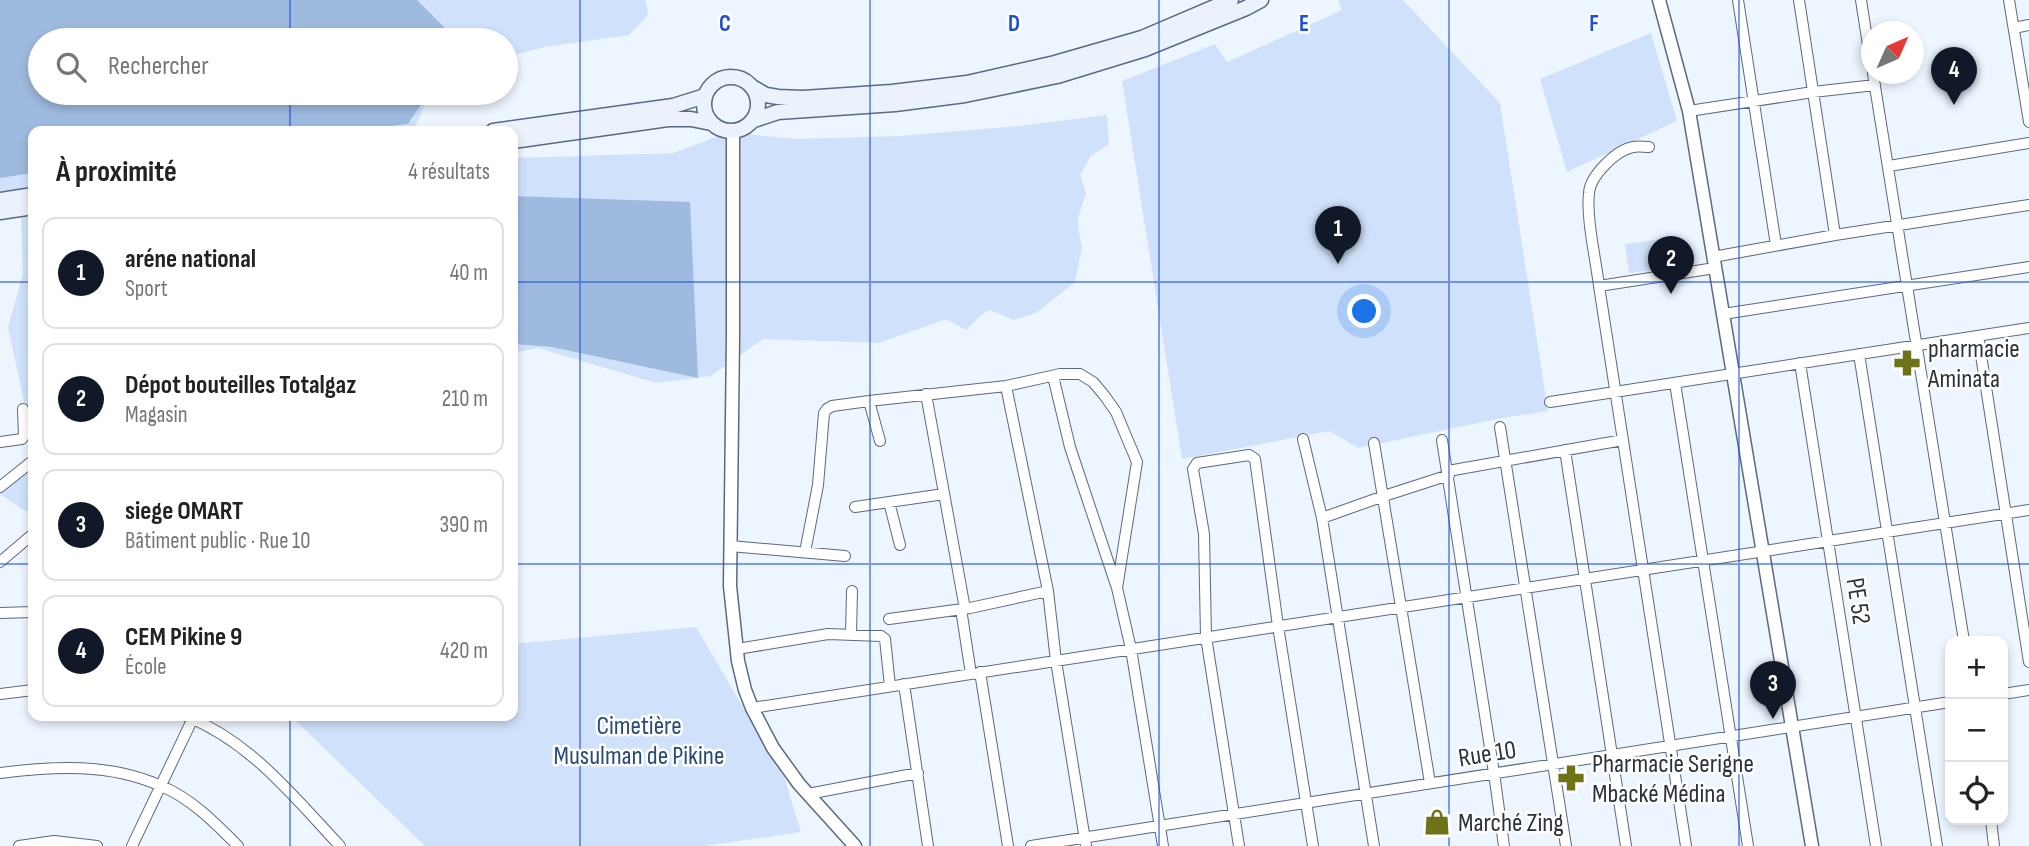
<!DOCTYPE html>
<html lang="fr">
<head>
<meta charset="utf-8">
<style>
  body { margin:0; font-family:"Sofia Sans Condensed",sans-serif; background:#f2f2f2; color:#222 }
  .controls { position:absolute; right:21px; bottom:21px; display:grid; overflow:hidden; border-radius:14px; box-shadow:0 4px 10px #0003 }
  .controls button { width:63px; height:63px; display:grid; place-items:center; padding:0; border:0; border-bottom:2px solid #e0e0e0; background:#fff; color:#222; font:35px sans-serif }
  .compass { position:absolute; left:1861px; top:21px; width:63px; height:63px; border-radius:50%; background:#fff; box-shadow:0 4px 10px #0003; rotate:45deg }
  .you { position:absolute; left:1365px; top:312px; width:24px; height:24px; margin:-18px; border:5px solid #fff; border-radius:50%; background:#1a73e8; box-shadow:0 0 0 10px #1a73e833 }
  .badge { display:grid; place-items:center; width:46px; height:46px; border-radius:50%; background:#111827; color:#fff; font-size:23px; font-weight:700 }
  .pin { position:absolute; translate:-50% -58px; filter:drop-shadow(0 2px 4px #0008) }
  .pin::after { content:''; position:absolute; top:37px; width:24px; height:21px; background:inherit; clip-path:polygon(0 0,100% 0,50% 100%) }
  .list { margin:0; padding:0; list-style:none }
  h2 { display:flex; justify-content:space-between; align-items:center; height:91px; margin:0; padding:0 28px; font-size:30px }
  h2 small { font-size:23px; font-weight:400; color:#767676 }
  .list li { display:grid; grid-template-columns:46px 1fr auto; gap:21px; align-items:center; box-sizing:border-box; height:112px; margin:0 14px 14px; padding:0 14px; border:2px solid #e0e0e0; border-radius:14px }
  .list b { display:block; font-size:26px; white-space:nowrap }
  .list p { margin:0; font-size:23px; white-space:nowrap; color:#767676 }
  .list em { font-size:23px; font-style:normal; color:#767676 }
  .icon { flex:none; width:38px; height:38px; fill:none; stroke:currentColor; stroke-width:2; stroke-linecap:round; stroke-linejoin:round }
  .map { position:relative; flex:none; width:2029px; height:846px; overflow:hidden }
  .search { position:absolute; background:#fff; box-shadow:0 4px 10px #0003; left:28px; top:28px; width:490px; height:77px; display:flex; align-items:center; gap:18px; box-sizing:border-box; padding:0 24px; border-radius:38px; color:#767676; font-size:26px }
  .panel { position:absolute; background:#fff; box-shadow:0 4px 10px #0003; left:28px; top:126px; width:490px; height:595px; border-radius:14px }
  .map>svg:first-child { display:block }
</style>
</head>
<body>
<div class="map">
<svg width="2029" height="846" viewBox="0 0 2029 846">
  <rect width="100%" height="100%" fill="#edf5ff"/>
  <!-- green -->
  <path fill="#d0e2fb" d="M417,0H644L646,2L648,15L629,35L545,47L506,57V40H457Z
    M1338,0H1403L1500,103L1548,411L1502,418L1358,448L1330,431L1182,459L1122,81L1215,44L1227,62L1342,10Z
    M1651,33L1677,121L1567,172L1540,79Z
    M429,93H432L427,99L415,127L417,131H351L408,124Z
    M1107,115L1109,144L1091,156L1080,175L1086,193L1078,218L1079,234L1082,247L1075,282L1036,313L1014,320L990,310L981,315L966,330L946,319L879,343L763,339L711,376L656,383L538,348L513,353V344L552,347L690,203L513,196V158L673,153L729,132L795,139L898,136L1019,126Z
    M33,173V457L32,440L8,327L23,274L21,212L0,191V178Z
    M1678,237L1682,266L1629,273L1625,244Z
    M33,466V516L0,494V491Z
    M696,627L784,777L801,832L704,846H425L291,716H513V644Z"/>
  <!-- water -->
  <path fill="#9ebadf" d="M0,0H417L457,40H40V93H429L408,124L351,131H33V173L0,178Z
    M513,196L690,202L698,378L552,347L513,344Z"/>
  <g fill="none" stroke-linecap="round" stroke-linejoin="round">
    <!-- minor casing -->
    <g stroke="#5a6a80" stroke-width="12">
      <path id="minor" d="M1738,0L1776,245
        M1799,0L1835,235
        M1861,0L1871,64
        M2009,0L2029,122
        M2014,28L2029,25
        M1873,74L1964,641
        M1689,111L1813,92L1875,85
        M1649,147C1644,147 1638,146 1633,147C1616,150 1590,176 1589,193C1586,218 1596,260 1599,286L1686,846
        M1889,166L2029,143
        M1713,257L1835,235L2029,205
        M1599,286L1715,268
        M1723,314L2029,267
        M1978,336L2029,662
        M1859,354L1937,846
        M1800,363L1876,846
        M1053,376L1070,447L1116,585
        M1675,383L1748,846
        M1006,386L1048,591L1056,661L1086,846
        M926,394L965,609
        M869,401L1006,386L1060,374H1080L1093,382L1104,395L1116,412L1137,462L1117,588L1131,649L1163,846
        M1550,402L2029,328
        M1500,427L1566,846
        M1303,439L1322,518L1374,846
        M1442,440L1494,773L1504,846
        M0,442L22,439L24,436L23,409
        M1374,443L1430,783
        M1565,450L1626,846
        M1448,471L1623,440
        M0,487L30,463
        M889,502L900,545
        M855,507L944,494
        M1322,518L1384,496L1449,475
        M730,546L845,556
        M805,552L818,485L824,413L827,409L832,406L869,401L880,441
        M0,562L33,534
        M961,609L971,674
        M0,613L33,612
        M889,619L970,608L1048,591
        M851,634L852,591
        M737,649L828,634L881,636L885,639L890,686
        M980,672L1008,846
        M904,684L928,846
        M0,694L33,690
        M2003,694L2029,690
        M752,708L2029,510
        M186,716C251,742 293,796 340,846
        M0,773C54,766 110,763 161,786C191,798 216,824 238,846
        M808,794L918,773
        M1991,820L1994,846
        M19,846L54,841L97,846
        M132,846L194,716
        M1031,846L1950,702
        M1239,846L1206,637L1204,534L1193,469L1197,463L1249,455L1255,459L1278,626L1313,846"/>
    </g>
    <!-- tertiary casing -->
    <g stroke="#5a6a80" stroke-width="15">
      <path id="tertiary" d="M1659,0L1689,111L1812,846
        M733,132V336L730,586L738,661L745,690L752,708L773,748L799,784L855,846"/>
    </g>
    <!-- secondary casing -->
    <g stroke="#5a6a80" stroke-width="17">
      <path id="secondary" d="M704 104a27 27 0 1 1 54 0a27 27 0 1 1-54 0Z
        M752,87L766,95L778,97L803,98L892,92L967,83L1055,63L1142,38L1231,0
        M754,120L778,112L895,104L965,95L1057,76L1145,49L1246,8L1261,0
        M493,131L673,106L705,96
        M513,141L668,119H691L711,123
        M0,200L33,195
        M0,212L33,207"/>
    </g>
    <!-- minor -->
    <use href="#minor" stroke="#fff" stroke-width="10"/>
    <!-- tertiary -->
    <use href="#tertiary" stroke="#fff" stroke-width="12"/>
    <!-- secondary -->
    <use href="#secondary" stroke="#ebf2fc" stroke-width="14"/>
  </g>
  <!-- grid -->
  <path fill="none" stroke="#1d4ed8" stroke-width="2" stroke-opacity="0.55" d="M290,0V40M580,0V846M870,0V846M1159,0V846M1449,0V846M1739,0V846M290,93V131M0,282H33M513,282H2029M0,564H33M513,564H2029M290,716V846"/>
  <!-- icons -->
  <defs>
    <g id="pharmacy-bare" transform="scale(2.1)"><path d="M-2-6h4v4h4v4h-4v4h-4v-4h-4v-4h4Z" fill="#6e7218" stroke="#fff" stroke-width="2.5" paint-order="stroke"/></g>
    <g id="shop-bare" transform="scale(2.1)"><path d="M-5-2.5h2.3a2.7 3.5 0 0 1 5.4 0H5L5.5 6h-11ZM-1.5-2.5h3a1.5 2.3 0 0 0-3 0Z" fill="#6e7218" stroke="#fff" stroke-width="2.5" paint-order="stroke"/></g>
  </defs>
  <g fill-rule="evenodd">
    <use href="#pharmacy-bare" x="1907" y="363"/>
    <use href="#pharmacy-bare" x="1571" y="778"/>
    <use href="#shop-bare" x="1437" y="822"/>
  </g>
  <g text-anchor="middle" stroke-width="5" stroke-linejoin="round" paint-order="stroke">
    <!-- poi labels -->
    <g font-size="26" fill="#2b323b" stroke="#fff" text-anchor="start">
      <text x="1928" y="357">pharmacie<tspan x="1928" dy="30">Aminata</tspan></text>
      <text x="1592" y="772">Pharmacie Serigne<tspan x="1592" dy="30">Mbacké Médina</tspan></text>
      <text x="1458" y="831">Marché Zing</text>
    </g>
    <!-- street labels -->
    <g font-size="26" fill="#2b323b" stroke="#fff">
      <text transform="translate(1859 601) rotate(81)" y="9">PE 52</text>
      <text transform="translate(1487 753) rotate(-9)" y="9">Rue 10</text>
    </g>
    <!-- park labels -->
    <g font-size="26" fill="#264b7a" stroke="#fff">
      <text x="639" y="734">Cimetière<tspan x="639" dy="30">Musulman de Pikine</tspan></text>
    </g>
  </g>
  <g font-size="23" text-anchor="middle" font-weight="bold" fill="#1d4ed8" stroke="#fff" stroke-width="5" stroke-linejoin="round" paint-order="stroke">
    <text x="725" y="31">C</text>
    <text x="1014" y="31">D</text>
    <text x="1304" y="31">E</text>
    <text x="1594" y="31">F</text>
  </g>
</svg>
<div class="controls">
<button>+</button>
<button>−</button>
<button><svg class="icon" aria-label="locate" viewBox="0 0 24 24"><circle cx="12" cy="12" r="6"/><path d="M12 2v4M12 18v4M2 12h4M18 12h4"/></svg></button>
</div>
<svg class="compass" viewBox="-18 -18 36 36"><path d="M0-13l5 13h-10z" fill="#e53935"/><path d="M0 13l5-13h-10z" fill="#767676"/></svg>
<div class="you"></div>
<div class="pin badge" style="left:1338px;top:264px">1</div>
<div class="pin badge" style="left:1671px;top:294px">2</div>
<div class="pin badge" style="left:1773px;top:719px">3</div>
<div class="pin badge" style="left:1954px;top:105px">4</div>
<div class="search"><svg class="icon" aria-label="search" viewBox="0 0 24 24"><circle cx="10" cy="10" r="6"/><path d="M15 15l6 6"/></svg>Rechercher</div>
<section class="panel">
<h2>À proximité<small>4 résultats</small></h2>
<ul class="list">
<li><span class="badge">1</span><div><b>aréne national</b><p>Sport</p></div><em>40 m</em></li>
<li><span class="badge">2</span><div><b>Dépot bouteilles Totalgaz</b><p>Magasin</p></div><em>210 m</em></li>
<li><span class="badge">3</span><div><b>siege OMART</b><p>Bâtiment public · Rue 10</p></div><em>390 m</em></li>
<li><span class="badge">4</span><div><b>CEM Pikine 9</b><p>École</p></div><em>420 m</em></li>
</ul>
</section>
</div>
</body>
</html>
